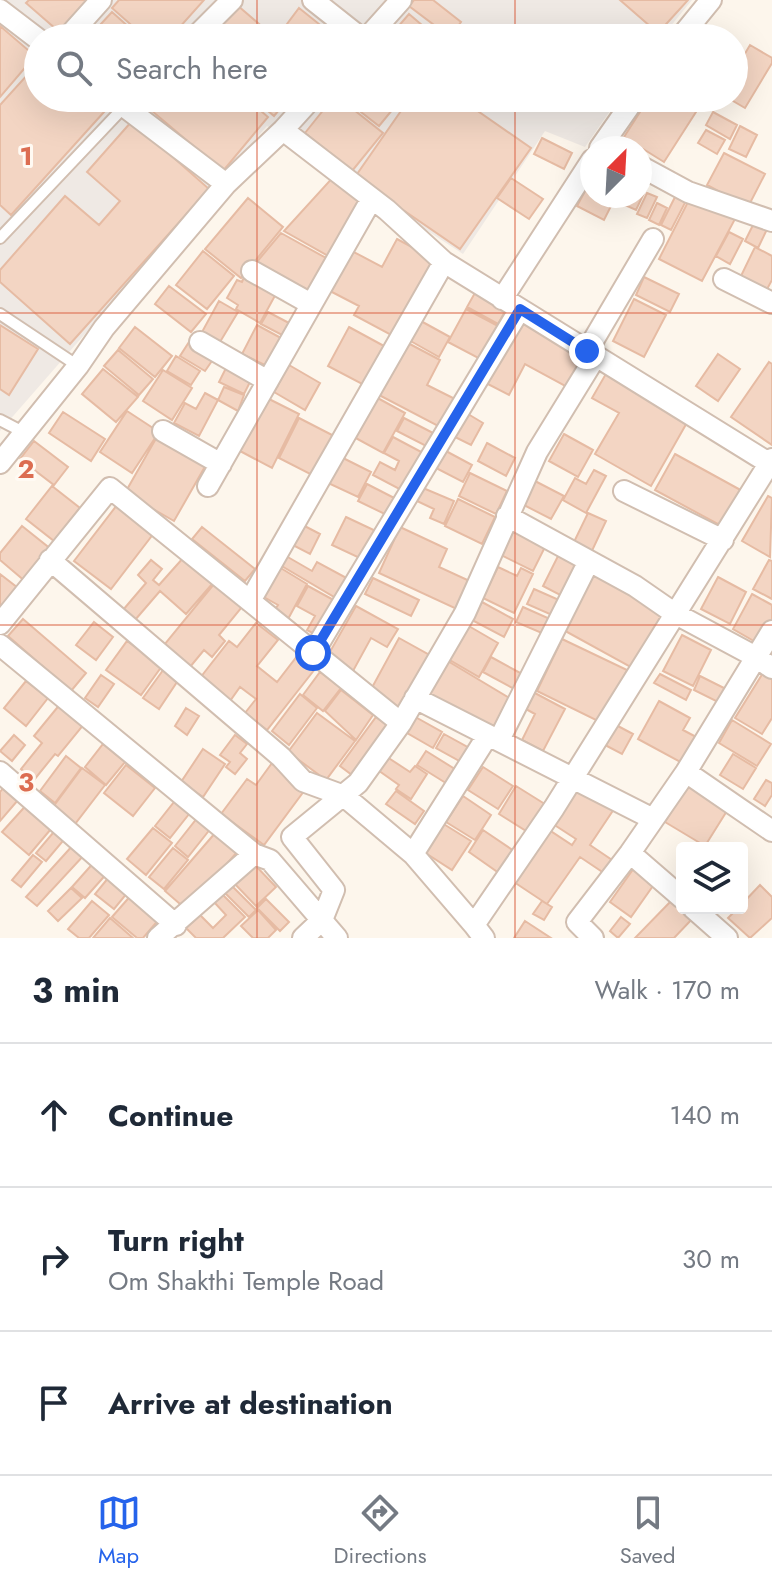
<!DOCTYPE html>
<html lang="en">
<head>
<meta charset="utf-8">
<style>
  body { margin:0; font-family:Jost,sans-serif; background:#f2f2f3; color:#1f2937 }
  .controls { position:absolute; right:24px; bottom:24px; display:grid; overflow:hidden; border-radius:8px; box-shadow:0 8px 32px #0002 }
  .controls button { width:72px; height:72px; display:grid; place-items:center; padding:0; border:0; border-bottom:2px solid #e0e1e3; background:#fff; color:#1f2937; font:40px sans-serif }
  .compass { position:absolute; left:580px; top:136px; width:72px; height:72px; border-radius:50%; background:#fff; box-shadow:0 8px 32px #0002; rotate:24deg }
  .stop { position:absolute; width:24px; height:24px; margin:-18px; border:6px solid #2563eb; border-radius:50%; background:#fff }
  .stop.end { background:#2563eb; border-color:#fff; box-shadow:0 2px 8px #0008 }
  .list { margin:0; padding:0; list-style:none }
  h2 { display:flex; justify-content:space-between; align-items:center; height:104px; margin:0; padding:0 32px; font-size:34px }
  h2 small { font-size:26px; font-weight:400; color:#747a83 }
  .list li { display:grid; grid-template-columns:52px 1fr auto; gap:24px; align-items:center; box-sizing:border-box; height:144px; padding:0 32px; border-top:2px solid #e0e1e3 }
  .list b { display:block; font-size:30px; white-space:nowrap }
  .list p { margin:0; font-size:26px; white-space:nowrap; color:#747a83 }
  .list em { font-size:26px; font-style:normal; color:#747a83 }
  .icon { flex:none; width:44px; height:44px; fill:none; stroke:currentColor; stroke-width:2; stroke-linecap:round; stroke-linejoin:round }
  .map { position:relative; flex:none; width:772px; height:938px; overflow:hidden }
  .search { position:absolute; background:#fff; box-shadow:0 8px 32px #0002; left:24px; right:24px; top:24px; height:88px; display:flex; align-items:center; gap:20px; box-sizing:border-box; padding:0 28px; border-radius:44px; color:#747a83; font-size:30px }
  .sheet { height:536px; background:#fff }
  nav { display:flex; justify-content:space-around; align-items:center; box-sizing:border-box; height:112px; border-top:2px solid #e0e1e3; background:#fff; font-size:22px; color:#747a83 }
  nav a { display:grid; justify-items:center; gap:4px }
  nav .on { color:#2563eb }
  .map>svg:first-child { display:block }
</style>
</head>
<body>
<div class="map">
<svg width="772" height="938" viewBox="0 0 772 938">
  <rect width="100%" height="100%" fill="#fdf6ec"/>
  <!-- industrial -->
  <path fill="#efe9e4" d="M0,0H692L661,38H38V98H619L585,147L545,131L463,254L267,126L0,431Z"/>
  <!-- building -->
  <path fill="#f3d5c3" stroke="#e6bba3" stroke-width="2" d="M29,0H96L64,36L26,3Z
    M119,0H204L170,38H146L112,8Z
    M414,0H433L461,22L450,37L409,6Z
    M620,0H688L658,33Z
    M237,5L273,36L271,38H209Z
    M299,8L334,36L332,38L278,36Z
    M112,12L141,38H88Z
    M409,14L437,38L390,36Z
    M0,26L35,56L0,97Z
    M750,45L772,58V63L745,108L728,98H734V72Z
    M38,63V98H88L104,112L11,215L0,205V105Z
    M163,98H246L268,117L223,171L152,111Z
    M253,98H289L274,116Z
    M333,98H339L383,133L352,171L305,133Z
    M343,98H402L379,126Z
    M410,98H459L531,148L460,249L355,177Z
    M556,98H580L573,110L555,100Z
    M649,98H698L703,101L664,162L624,137Z
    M713,112L737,125L730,139L706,125Z
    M132,121L209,189L70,344L0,282V270L65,196L99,225L120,201L87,172Z
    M740,126L757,135L746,157L729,149Z
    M706,130L725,140L717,154L698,143Z
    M542,138L572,153L564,169L534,154Z
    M724,153L765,174L748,207L707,185Z
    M640,168L653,174L636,210L616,201L619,196H640Z
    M335,175L365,198L330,257L284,231Z
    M511,178L543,199L529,219L497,198Z
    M591,180L592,196H616L604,220L577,206Z
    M678,191L688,197L671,230L661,225Z
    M647,193L657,197L647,218L637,214Z
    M691,196L735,219L702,281L659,259Z
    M248,198L283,227L241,278L205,249Z
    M657,203L667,208L659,225L649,220Z
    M757,217L770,223L758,248L745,241Z
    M729,232L743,239L730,264L716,256Z
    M281,233L326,258L308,290L256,263Z
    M397,239L434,259L393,336L354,315L359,306L330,291L352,251L382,267Z
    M755,247L772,256V280L766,291L740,278Z
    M203,251L234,276L207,309L176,285Z
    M245,275L277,292L260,323L236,309L238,305L227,298L237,280L242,282Z
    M644,277L679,294L670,312L636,295Z
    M169,286L206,314L191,332L155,304Z
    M476,291L507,308L498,324L467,307Z
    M634,299L666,315L644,357L613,341Z
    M219,301L238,312L220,342L202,332Z
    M466,309L500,327L482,360L448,342Z
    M268,312L289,323L282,335L261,324Z
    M419,320L450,337L439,357L407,339Z
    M517,320L583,356L567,387L525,364L509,395L484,382Z
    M0,325L38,349L9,395L0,389Z
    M257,325L281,338L267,366L242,354Z
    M135,327L172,356L155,377L119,348Z
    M349,327L384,346L364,385L328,366Z
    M191,339L216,355L205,371L180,356Z
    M406,342L440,360L427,385L455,399L440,427L379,395Z
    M118,350L153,379L139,395L104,366Z
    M718,354L740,369L718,401L696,386Z
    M176,356L200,371L191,385L167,371Z
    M769,362L772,364V445L731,417Z
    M289,365L320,383L305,410L274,392Z
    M227,366L252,378L244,394L219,382Z
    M103,369L138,397L116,422L82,394Z
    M163,370L192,388L172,420L143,401Z
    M607,372L689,419L651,486L595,454L619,413L592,398Z
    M224,387L244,395L238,411L218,400Z
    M205,393L218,400L199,436L174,423L185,403L196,409Z
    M374,396L405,413L383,453L352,436Z
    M267,398L299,414L272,468L240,451Z
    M127,411L159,432L132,473L100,452Z
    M63,412L105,439L91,461L49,433Z
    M468,414L483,423L471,445L455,437Z
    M299,418L334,436L314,476L279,458Z
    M404,418L435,434L428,447L397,431Z
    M564,434L593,450L578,477L549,461Z
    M158,435L207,463L174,521L125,493Z
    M393,437L425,454L405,492L373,475L380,462L395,470L399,461L384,453Z
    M34,441L68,467L54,485L20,459Z
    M487,443L515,458L506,476L478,461Z
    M444,450L472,465L463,482L436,468Z
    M675,454L746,493L727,529L655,490Z
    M339,456L371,472L358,497L326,482Z
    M594,470L606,476L586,513L563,500L575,478L586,484Z
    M470,473L507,491L496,514L459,496Z
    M533,480L564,496L551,519L520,503Z
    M367,484L402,502L393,518L358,501Z
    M52,486L80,508L54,541L26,519Z
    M423,488L454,501L444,524L430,518L434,509L417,501Z
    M768,496L772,498L770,557L742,541Z
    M458,499L495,517L482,544L445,526Z
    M117,505L154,533L111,589L74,561Z
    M588,513L606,521L590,555L572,546Z
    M346,517L380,533L366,561L332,545Z
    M297,522L320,534L310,554L287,542Z
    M22,526L52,550L26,582L0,560V553Z
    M202,527L255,569L245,581L192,539Z
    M400,527L447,549L439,567L474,583L461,611L379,573Z
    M508,529L545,547L533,571L497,553Z
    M286,556L312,571L317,562L352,581L341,601L280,565Z
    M558,556L577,565L562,596L543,586Z
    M184,557L213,583L186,614L160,591L135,620L123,610L146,583L138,575L151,560L162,569L153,580L159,585Z
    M769,560L772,561V599L753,589Z
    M279,567L307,584L288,619L274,611L278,605L262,596Z
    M498,567L517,576L521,568L533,574L514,613L483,598Z
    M590,569L668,612L636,670L558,627Z
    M0,574L18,588L0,611Z
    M718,577L746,592L730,624L701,609Z
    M373,578L419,600L411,616L365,594Z
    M214,584L242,607L219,635L225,641L212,657L204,650L190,667L164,645Z
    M308,586L339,603L320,637L307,630L315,616L297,606Z
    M534,589L559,600L552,615L527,604Z
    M752,594L772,605V621L759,644L733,629Z
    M482,602L513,619L504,637L472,620Z
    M356,606L398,629L387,647L371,638L353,671L327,657Z
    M523,607L550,619L544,634L516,622Z
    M23,619L86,673L71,691L8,636Z
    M94,622L113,637L96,660L76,645Z
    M256,623L278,640L257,666L277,682L298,655L315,669L267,730L245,713L256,699L240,687L230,701L200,678L229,641L237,647Z
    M467,625L498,643L479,677L448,659Z
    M682,635L711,650L693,686L663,671Z
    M399,638L433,657L404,711L369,693Z
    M562,639L627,670L602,723L537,691Z
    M127,641L162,666L141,695L106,670Z
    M491,657L524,675L516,690L483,672Z
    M446,660L511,699L492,730L427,692Z
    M166,666L181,676L159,709L143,698Z
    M320,672L341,688L323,711L303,695Z
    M763,673L772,679V718L762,734L735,718Z
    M660,674L691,690L686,700L654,683Z
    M101,675L114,684L98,707L85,698Z
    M700,676L730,691L724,705L694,690Z
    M26,681L48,698L26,726L4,708Z
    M341,690L373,715L356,740L325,711Z
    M533,692L565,709L543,751L522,740L535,714L524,708Z
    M300,694L317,708L289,745L272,731Z
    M659,701L690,718L683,730L700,739L686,765L638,739Z
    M61,703L85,723L58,756L55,754L34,780L21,769L42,743L34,736Z
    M186,708L199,716L187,735L175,726Z
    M317,713L355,741L326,780L288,752Z
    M410,714L442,732L433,748L402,730Z
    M376,717L392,729L356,778L340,766Z
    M732,720L771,744L757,766L719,743Z
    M616,725L633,734L622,754L605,745Z
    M444,734L471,749L463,763L436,748Z
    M14,735L25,745L12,761L0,751Z
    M235,735L247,744L240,753L247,759L235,774L226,767L230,762L220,755Z
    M103,744L125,762L106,785L85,767Z
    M203,749L225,764L203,797L181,782Z
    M426,751L458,771L449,785L417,765Z
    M733,754L756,768L743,789L720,775Z
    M384,755L410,772L415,766L427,774L411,799L396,789L399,785L375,768Z
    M66,756L81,768L55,803L40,791Z
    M272,763L307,787L264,845L221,814L247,779L256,785Z
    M126,765L155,788L133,816L104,793Z
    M483,767L513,786L498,809L468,790Z
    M82,768L105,785L75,824L53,807Z
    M766,780L772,783V795L765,806L754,799Z
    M690,781L730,806L705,846L665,822Z
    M516,786L548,806L531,834L499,814Z
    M579,786L614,809L590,845L618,864L610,877L580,857L547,904L514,882L549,830L572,845L576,839L553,824Z
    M4,787L18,800L0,821V792Z
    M396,791L424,811L415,824L386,804Z
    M463,796L491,815L475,840L446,822Z
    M178,797L193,809L170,838L155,826Z
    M30,801L56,823L29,855L2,832Z
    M198,817L211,828L188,857L175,846Z
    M442,823L471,841L452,870L424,852Z
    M58,827L68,835L46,861L36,853Z
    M153,828L172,843L146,875L127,859Z
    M483,830L514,851L499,873L469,852Z
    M216,832L238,851L187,910L165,891Z
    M74,844L85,854L37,906L26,897Z
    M173,848L188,860L164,889L149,877Z
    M33,855L42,862L21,887L12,880Z
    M96,860L109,871L85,898L72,887Z
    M253,863L276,887L256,906L233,882Z
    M634,868L655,883L631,917L610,902Z
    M109,877L128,892L114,909L95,894Z
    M231,885L256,910L249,917L224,892Z
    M760,885L772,897V918L750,938L728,918L738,908H742V904Z
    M71,888L82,898L58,921L48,911Z
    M133,893L161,917L143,938H137L112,917Z
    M222,894L245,917L223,938H196L186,928L200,915L213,928L226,915L214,902Z
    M674,898L694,917L674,938H635Z
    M266,899L289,922L280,931L257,908Z
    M92,901L109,915L89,938H79L68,929Z
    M542,901L552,907L544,920L533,914Z
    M258,910L276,930L268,938H253L241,926Z
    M621,917L630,924L618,938L610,931Z
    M110,918L133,938H93Z
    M525,921L551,938H514Z"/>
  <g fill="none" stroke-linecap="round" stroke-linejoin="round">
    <!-- lane casing -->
    <g stroke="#d1beb0" stroke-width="14">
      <path id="lane" d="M0,238L124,107
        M0,314L78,366
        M0,420L23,432"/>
    </g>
    <!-- street casing -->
    <g stroke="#d1beb0" stroke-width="24">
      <path id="street" d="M313,0L361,38
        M0,10L38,39
        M67,38L101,0
        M194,38L232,0
        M367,38L401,0
        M680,38L711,0
        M113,98L226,184
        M283,130L387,210L444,262L772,465
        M600,148L635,98
        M640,166L688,192L772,221
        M252,271L311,304
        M724,279L772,303
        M502,299L592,160
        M200,342L268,381
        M587,351L653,239
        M163,431L221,464
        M0,463L78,366L104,328L226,184L283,130L312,98
        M208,486L371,200
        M624,491L723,540
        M507,516L635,586L674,613L756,657L772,668
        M50,560L281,757L303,781L344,796L413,854L488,735
        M250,601L444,262
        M0,624L110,488L401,723
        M0,645L254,854L158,938
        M313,653L520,309
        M415,698L653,819
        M499,740L589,561
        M0,772L176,925
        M686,772L772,831
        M630,853L682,898
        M254,854L270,860L337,938
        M413,854L474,925
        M693,908L727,938
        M303,938L322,920L334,890L292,837L358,783L401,723L465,613L537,452L596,356
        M484,938L474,925L554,808L772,459
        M593,938L577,922L630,853L686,772L772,631"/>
    </g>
    <!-- lane -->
    <use href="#lane" stroke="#fff" stroke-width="10"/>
    <!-- street -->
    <use href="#street" stroke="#fff" stroke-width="20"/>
  </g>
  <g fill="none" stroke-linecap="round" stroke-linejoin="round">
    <!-- route -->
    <path stroke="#2563eb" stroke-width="10" d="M313,653L520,309L587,351"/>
  </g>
  <!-- grid -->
  <path fill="none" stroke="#dc6d51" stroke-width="2" stroke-opacity="0.55" d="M257,0V38M515,0V38M257,98V938M515,98V938M0,313H772M0,625H772"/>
  <g font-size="26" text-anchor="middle" font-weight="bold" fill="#dc6d51" stroke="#fffaf3" stroke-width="6" stroke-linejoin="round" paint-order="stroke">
    <text x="26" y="165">1</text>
    <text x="26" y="478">2</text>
    <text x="26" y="791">3</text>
  </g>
</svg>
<div class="controls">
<button><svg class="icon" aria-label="layers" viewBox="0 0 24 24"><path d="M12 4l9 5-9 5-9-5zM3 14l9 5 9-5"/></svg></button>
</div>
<svg class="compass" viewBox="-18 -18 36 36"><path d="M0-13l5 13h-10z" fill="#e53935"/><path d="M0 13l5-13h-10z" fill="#747a83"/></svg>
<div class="stop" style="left:313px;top:653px"></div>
<div class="stop end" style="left:587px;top:351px"></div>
<div class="search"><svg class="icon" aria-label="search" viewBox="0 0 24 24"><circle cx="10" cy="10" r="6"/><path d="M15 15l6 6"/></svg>Search here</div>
</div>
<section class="sheet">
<h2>3 min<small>Walk · 170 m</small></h2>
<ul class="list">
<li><svg class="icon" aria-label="ahead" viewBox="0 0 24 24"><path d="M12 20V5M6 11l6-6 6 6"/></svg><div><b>Continue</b></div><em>140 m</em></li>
<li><svg class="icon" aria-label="right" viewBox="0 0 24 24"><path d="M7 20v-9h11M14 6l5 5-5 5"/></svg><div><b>Turn right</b><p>Om Shakthi Temple Road</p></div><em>30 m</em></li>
<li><svg class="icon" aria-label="arrive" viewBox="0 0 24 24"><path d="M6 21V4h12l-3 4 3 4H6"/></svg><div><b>Arrive at destination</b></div></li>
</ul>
</section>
<nav>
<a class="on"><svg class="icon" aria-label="map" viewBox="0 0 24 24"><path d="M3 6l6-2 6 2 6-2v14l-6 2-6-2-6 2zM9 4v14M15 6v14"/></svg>Map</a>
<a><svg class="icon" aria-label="directions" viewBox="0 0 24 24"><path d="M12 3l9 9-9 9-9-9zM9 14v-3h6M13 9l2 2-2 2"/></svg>Directions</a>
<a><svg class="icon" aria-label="saved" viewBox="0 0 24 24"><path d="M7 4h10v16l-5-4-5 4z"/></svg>Saved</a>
</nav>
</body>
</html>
